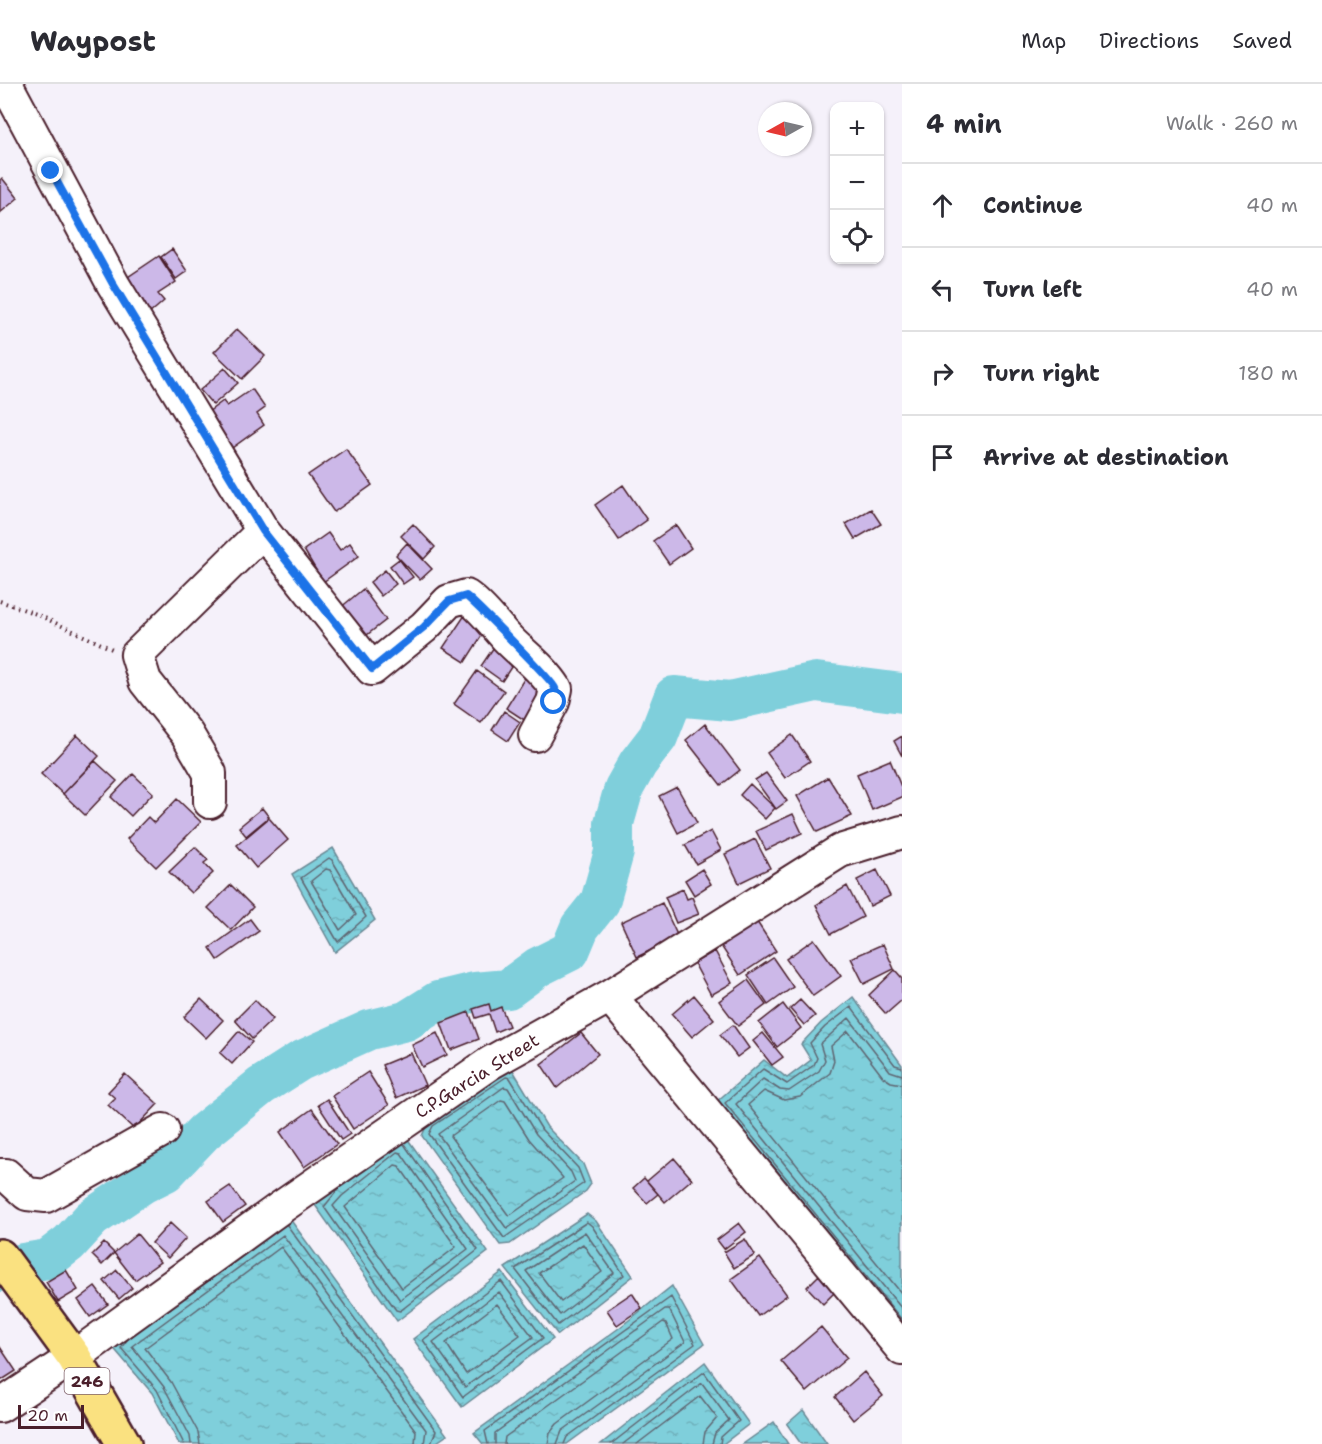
<!DOCTYPE html>
<html lang="en">
<head>
<meta charset="utf-8">
<style>
  body { margin:0; font-family:"Shantell Sans",sans-serif; background:#f7f7f7; color:#2b2b33 }
  .controls { position:absolute; right:18px; top:18px; display:grid; overflow:hidden; border-radius:12px; box-shadow:0 2px 4px #0004 }
  .controls button { width:54px; height:54px; display:grid; place-items:center; padding:0; border:0; border-bottom:2px solid #e1e1e2; background:#fff; color:#2b2b33; font:30px sans-serif }
  .compass { position:absolute; left:758px; top:18px; width:54px; height:54px; border-radius:50%; background:#fff; box-shadow:0 2px 4px #0004; rotate:262deg }
  .scale { position:absolute; left:18px; bottom:15px; width:66px; box-sizing:border-box; padding-left:6px; border:3px solid #4a1f2b; border-top:0; font-size:16px; line-height:21px; white-space:nowrap; color:#4a1f2b; -webkit-text-stroke:4px #fff; paint-order:stroke }
  .stop { position:absolute; width:18px; height:18px; margin:-14px; border:4px solid #1a73e8; border-radius:50%; background:#fff }
  .stop.end { background:#1a73e8; border-color:#fff; box-shadow:0 2px 6px #0008 }
  .list { margin:0; padding:0; list-style:none }
  h2 { display:flex; justify-content:space-between; align-items:center; height:78px; margin:0; padding:0 24px; font-size:26px }
  h2 small { font-size:20px; font-weight:400; color:#7c7c81 }
  .list li { display:grid; grid-template-columns:39px 1fr auto; gap:18px; align-items:center; box-sizing:border-box; height:84px; padding:0 24px; border-top:2px solid #e1e1e2 }
  .list b { display:block; font-size:22px; white-space:nowrap }
  .list em { font-size:20px; font-style:normal; color:#7c7c81 }
  .icon { flex:none; width:33px; height:33px; fill:none; stroke:currentColor; stroke-width:2; stroke-linecap:round; stroke-linejoin:round }
  .map { position:relative; flex:none; width:902px; height:1360px; overflow:hidden }
  header { display:flex; align-items:center; gap:36px; box-sizing:border-box; height:84px; padding:0 30px; background:#fff; border-bottom:2px solid #e1e1e2 }
  header strong { font-size:28px }
  nav { display:flex; gap:33px; margin-inline-start:auto; font-size:21px }
  main { display:flex }
  aside { flex:1; background:#fff }
  .map>svg:first-child { display:block }
</style>
</head>
<body>
<header>
<strong>Waypost</strong>
<nav><a>Map</a><a>Directions</a><a>Saved</a></nav>
</header>
<main>
<div class="map">
<svg width="902" height="1360" viewBox="0 0 902 1360">
  <defs>
    <pattern id="water-ripples" width="26" height="14" patternUnits="userSpaceOnUse" patternTransform="scale(1.5)"><rect width="26" height="14" fill="#7fcfdb"/><path d="M2 4q2-2 4 0t4 0M15 11q2-2 4 0t4 0" fill="none" stroke="#6fb1bc"/></pattern>
  </defs>
  <rect width="100%" height="100%" fill="#f5f1fa"/>
  <filter id="ink" filterUnits="userSpaceOnUse"><feTurbulence type="fractalNoise" baseFrequency=".0167" numOctaves="2"/><feDisplacementMap in="SourceGraphic" scale="12" xChannelSelector="R" yChannelSelector="G"/><feConvolveMatrix kernelMatrix="1 2 1 2 8 2 1 2 1" color-interpolation-filters="sRGB"/></filter>
  <g filter="url(#ink)">
    <!-- water -->
    <path fill="url(#water-ripples)" stroke="#6a8995" stroke-width="1.5" d="M333,764L375,836L335,868L292,790Z
      M853,913L902,981V1246L716,1018L764,976L787,994L811,976L801,960L821,939Z
      M511,983L547,1043L583,1080L591,1100L586,1107L510,1160L500,1161L422,1052L428,1038Z
      M402,1047L488,1168L397,1237L315,1121L333,1102Z
      M587,1130L596,1137L633,1192L558,1251L505,1184Z
      M287,1131L447,1351L434,1360H179L152,1309L111,1261Z
      M502,1188L553,1255L462,1323L413,1255Z
      M672,1202L704,1260L567,1360H483L474,1349L619,1244Z
      M705,1278L749,1340L723,1360H601Z
      M803,1326L827,1360H801L787,1340Z
      M774,1338L788,1360H743Z"/>
    <g fill="none" stroke-linecap="round" stroke-linejoin="round">
      <!-- shore -->
      <path stroke="#5f6571" stroke-width="1.5" d="M329,774L332,776L366,833L338,858L301,794Z
        M326,785L330,786L356,831L340,846L311,797Z
        M902,983L895,981L851,923L825,943L810,959L817,974L814,981L787,1000L763,985L725,1019L902,1236
        M902,991L890,987L849,934L820,960L825,976L819,987L789,1007L780,1006L763,995L736,1020L902,1225
        M506,993L510,994L542,1046L578,1084L584,1099L504,1154L429,1050L433,1042Z
        M902,1000L891,998L883,993L848,947L831,962L834,977L830,989L800,1013L784,1016L764,1007L748,1021L902,1210
        M504,1003L508,1004L536,1050L571,1088L575,1097L507,1145L438,1050Z
        M501,1016L505,1017L529,1055L563,1094L509,1132L450,1052Z
        M397,1068L401,1069L468,1165L400,1216L333,1122L342,1112Z
        M395,1081L399,1082L456,1163L402,1204L345,1123Z
        M340,1103L324,1123L396,1226L400,1227L478,1166L404,1060
        M587,1138L592,1142L624,1191L558,1241L515,1185Z
        M287,1141L436,1347L431,1360
        M585,1148L614,1189L560,1231L526,1187Z
        M583,1160L602,1188L561,1218L539,1189Z
        M501,1197L543,1254L463,1313L423,1256Z
        M499,1208L533,1253L465,1303L433,1258Z
        M497,1220L520,1251L466,1290L446,1259Z
        M127,1256L121,1264L157,1306L184,1360
        M191,1360L190,1352L164,1303L132,1262L283,1151L426,1346L424,1360
        M200,1360L198,1348L171,1298L145,1264L281,1163L416,1347L415,1360
        M488,1360L485,1347L671,1213L695,1260L567,1353L564,1360
        M495,1360V1349L665,1225H669L685,1258L562,1347L557,1360
        M504,1360L505,1353L663,1238L666,1239L673,1255L557,1340L550,1349L548,1360
        M611,1360L704,1288L739,1337L721,1353L720,1360
        M623,1360L702,1299L729,1336L715,1349L712,1360
        M637,1360L700,1312L717,1334L705,1348L703,1360"/>
      <!-- river -->
      <path stroke="#7fcfdb" stroke-width="40" d="M0,1188L23,1179L48,1175L69,1159L92,1134L144,1099L166,1088L204,1048L261,1002L300,977L369,946L406,937L438,917L475,908L508,905L538,883L570,867L580,843L600,818L614,768V739L624,704L638,679L658,653L674,612L730,617L816,598L902,609"/>
    </g>
    <!-- building -->
    <path fill="#ccb8e8" stroke="#4a1f2b" stroke-width="1.5" d="M2,94L18,114L0,129V96Z
      M172,165L187,187L176,195L161,173Z
      M159,172L176,198L158,210L164,217L148,231L122,197Z
      M237,245L265,272L242,295L214,268Z
      M225,284L238,299L213,321L200,306Z
      M252,305L265,324L257,330L264,341L225,369L204,331L223,317L227,322Z
      M346,365L372,401L334,428L308,391Z
      M623,401L647,436L619,456L595,421Z
      M871,425L881,440L855,455L846,440Z
      M413,440L435,463L424,475L401,452Z
      M676,441L691,464L669,480L653,457Z
      M328,449L340,466L350,459L359,472L323,498L304,466Z
      M407,459L432,485L420,496L396,471Z
      M399,475L413,493L403,500L390,482Z
      M385,486L396,500L381,512L370,498Z
      M363,505L386,536L363,554L340,524Z
      M465,531L486,545L465,578L443,564Z
      M498,557L519,571L502,597L481,582Z
      M477,587L504,607L481,639L454,620Z
      M529,587L555,604L532,641L506,624Z
      M504,627L520,638L508,657L492,646Z
      M705,640L740,686L721,701L686,656Z
      M77,651L99,672L63,710L41,690Z
      M792,651L810,677L785,694L767,669Z
      M902,652V672L894,657Z
      M890,676L902,705V713L872,726L857,690Z
      M95,677L117,697L85,731L63,710Z
      M766,689L787,717L776,725L755,696Z
      M133,690L153,709L131,732L111,713Z
      M828,693L852,732L817,748L797,712Z
      M750,700L775,724L765,735L740,711Z
      M677,703L697,739L678,749L659,712Z
      M177,715L201,738L156,783L127,755L148,733L154,739Z
      M262,724L269,733L246,752L239,743Z
      M793,730L802,749L766,766L756,747Z
      M269,734L288,756L256,784L237,761Z
      M711,747L721,766L696,780L685,761Z
      M755,755L770,784L739,799L725,770Z
      M195,763L208,776L204,779L213,789L191,809L169,788Z
      M702,785L711,800L694,811L685,796Z
      M877,786L890,812L870,822L857,796Z
      M231,801L253,823L231,846L208,824Z
      M847,802L863,833L831,850L816,821Z
      M683,805L687,815L692,813L699,830L676,839L665,813Z
      M662,819L678,853L637,873L621,838Z
      M250,835L259,847L218,876L210,864Z
      M757,838L776,867L740,891L721,862L724,861L720,855L742,842L745,846Z
      M814,855L841,892L813,912L786,875Z
      M883,860L894,885L864,900L851,874Z
      M715,867L732,899L711,911L694,879Z
      M773,874L793,903L768,921L748,891Z
      M895,886L902,894V916L886,930L869,911Z
      M748,896L766,921L738,942L719,917Z
      M694,911L714,935L692,953L672,930Z
      M201,915L223,936L206,954L184,933Z
      M255,916L273,935L252,955L235,936Z
      M800,916L815,932L804,941L790,925Z
      M489,920L491,927L501,923L509,942L495,948L489,930L476,934L473,925Z
      M783,920L801,944L777,963L759,939Z
      M469,928L479,955L451,966L441,939Z
      M733,941L749,964L737,973L720,951Z
      M239,947L252,958L232,980L220,969Z
      M437,949L447,971L422,983L412,961Z
      M581,949L598,970L557,1004L541,980Z
      M763,949L783,973L772,981L753,957Z
      M411,969L425,1001L396,1014L382,981Z
      M368,988L389,1021L353,1045L332,1012Z
      M125,990L158,1020L134,1045L108,1021L115,1014L108,1008Z
      M327,1015L350,1050L341,1056L318,1021Z
      M312,1025L337,1060L304,1083L280,1048Z
      M674,1074L692,1095L665,1118L647,1097Z
      M644,1094L658,1110L647,1119L633,1104Z
      M230,1102L245,1122L223,1138L208,1117Z
      M170,1139L186,1154L168,1174L152,1159Z
      M739,1139L746,1148L724,1165L717,1156Z
      M137,1150L160,1178L135,1196L114,1169Z
      M745,1155L755,1171L734,1184L724,1168Z
      M104,1159L114,1169L102,1181L92,1171Z
      M760,1174L787,1211L758,1232L731,1195Z
      M66,1186L78,1206L58,1218L46,1198Z
      M117,1186L132,1204L119,1215L104,1197Z
      M819,1191L835,1208L823,1220L807,1203Z
      M95,1203L108,1220L90,1233L78,1216Z
      M632,1209L642,1224L617,1241L607,1226Z
      M821,1243L847,1274L807,1308L781,1277Z
      M0,1263L16,1287L2,1296L0,1294Z
      M864,1288L883,1312L853,1336L835,1313Z"/>
    <g fill="none" stroke-linecap="round" stroke-linejoin="round">
      <!-- minor casing -->
      <g stroke="#4a1f2b" stroke-width="36">
        <path id="minor" d="M6,0L113,200L263,447L372,585L424,543L449,517L466,512C482,523 493,539 506,553C522,570 543,584 556,605L553,618L535,651
          M210,718V689L187,650L145,597L137,571L263,447
          M610,912L902,1265
          M0,1091H6L27,1110L46,1112L163,1046
          M0,1322L74,1273L280,1124L490,979L610,912L840,767L902,748"/>
      </g>
      <!-- highway casing -->
      <g stroke="#4a1f2b" stroke-width="38">
        <path id="highway" d="M0,1172L74,1273L124,1360"/>
      </g>
      <!-- path -->
      <path stroke="#4a1f2b" stroke-width="4" stroke-dasharray="1.5 4.5" stroke-linecap="butt" d="M0,517L36,530L112,565"/>
      <!-- minor -->
      <use href="#minor" stroke="#fff" stroke-width="32"/>
      <!-- highway -->
      <use href="#highway" stroke="#fae180" stroke-width="33"/>
    </g>
  </g>
  <g fill="none" stroke-linecap="round" stroke-linejoin="round" filter="url(#ink)">
    <!-- route -->
    <path stroke="#1a73e8" stroke-width="8" d="M51,87L113,200L263,447L372,585L424,543L449,517L466,512C474,518 554,598 555,604C556,608 554,614 554,618"/>
  </g>
  <g text-anchor="middle" stroke-width="6" stroke-linejoin="round" paint-order="stroke">
    <!-- shield labels -->
    <rect fill="#fff" stroke="#80626b" stroke-width="1.5" x="64.5" y="1284" width="45" height="26" rx="4.5"/>
    <g font-size="16" font-weight="bold" fill="#4a1f2b">
      <text x="87" y="1303">246</text>
    </g>
    <!-- street labels -->
    <g font-size="18" fill="#4a1f2b" stroke="#fff">
      <text transform="translate(477 992) rotate(-32)" y="6">C.P.Garcia Street</text>
    </g>
  </g>
</svg>
<div class="controls">
<button>+</button>
<button>−</button>
<button><svg class="icon" aria-label="locate" viewBox="0 0 24 24"><circle cx="12" cy="12" r="6"/><path d="M12 2v4M12 18v4M2 12h4M18 12h4"/></svg></button>
</div>
<svg class="compass" viewBox="-18 -18 36 36"><path d="M0-13l5 13h-10z" fill="#e53935"/><path d="M0 13l5-13h-10z" fill="#7c7c81"/></svg>
<div class="scale">20 m</div>
<div class="stop" style="left:554px;top:618px"></div>
<div class="stop end" style="left:51px;top:87px"></div>
</div>
<aside>
<h2>4 min<small>Walk · 260 m</small></h2>
<ul class="list">
<li><svg class="icon" aria-label="ahead" viewBox="0 0 24 24"><path d="M12 20V5M6 11l6-6 6 6"/></svg><div><b>Continue</b></div><em>40 m</em></li>
<li><svg class="icon" aria-label="left" viewBox="0 0 24 24"><path d="M17 20v-9H6M10 6l-5 5 5 5"/></svg><div><b>Turn left</b></div><em>40 m</em></li>
<li><svg class="icon" aria-label="right" viewBox="0 0 24 24"><path d="M7 20v-9h11M14 6l5 5-5 5"/></svg><div><b>Turn right</b></div><em>180 m</em></li>
<li><svg class="icon" aria-label="arrive" viewBox="0 0 24 24"><path d="M6 21V4h12l-3 4 3 4H6"/></svg><div><b>Arrive at destination</b></div></li>
</ul>
</aside>
</main>
</body>
</html>
